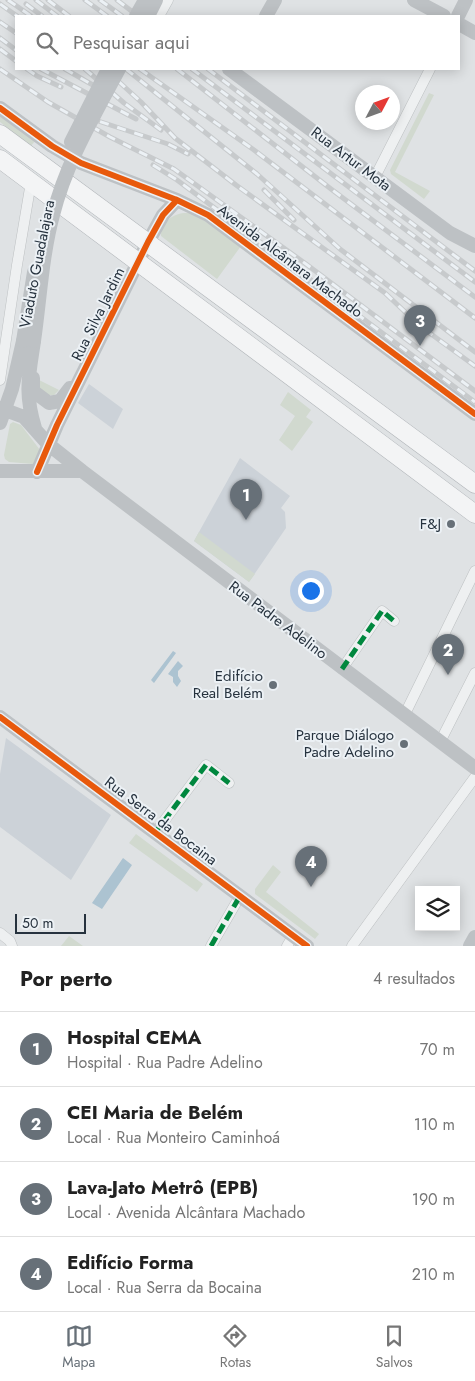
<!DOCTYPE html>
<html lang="pt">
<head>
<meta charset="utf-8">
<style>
  body { margin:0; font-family:Jost,sans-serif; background:#f6f6f6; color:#222 }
  .controls { position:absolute; right:15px; bottom:15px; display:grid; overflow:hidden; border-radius:0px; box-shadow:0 2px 12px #0003 }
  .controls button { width:45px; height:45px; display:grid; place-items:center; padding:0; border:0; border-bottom:1px solid #e0e0e0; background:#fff; color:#222; font:25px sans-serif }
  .compass { position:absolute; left:355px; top:85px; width:45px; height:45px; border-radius:50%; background:#fff; box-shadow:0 2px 12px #0003; rotate:49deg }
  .scale { position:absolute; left:15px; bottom:12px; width:71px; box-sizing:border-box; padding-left:5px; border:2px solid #26323e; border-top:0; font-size:14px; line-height:18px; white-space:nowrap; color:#26323e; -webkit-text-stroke:4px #ecf1f5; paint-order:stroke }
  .you { position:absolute; left:310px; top:590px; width:18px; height:18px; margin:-12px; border:4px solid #fff; border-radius:50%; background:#1a73e8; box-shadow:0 0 0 8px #1a73e833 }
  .badge { display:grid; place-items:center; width:32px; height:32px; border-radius:50%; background:#677078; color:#fff; font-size:16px; font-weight:700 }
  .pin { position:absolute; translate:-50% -41px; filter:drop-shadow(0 1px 2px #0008) }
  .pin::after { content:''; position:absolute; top:26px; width:18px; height:15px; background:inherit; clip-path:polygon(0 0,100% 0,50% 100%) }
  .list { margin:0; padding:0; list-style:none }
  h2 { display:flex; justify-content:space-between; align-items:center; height:65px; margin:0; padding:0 20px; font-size:21px }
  h2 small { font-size:16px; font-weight:400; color:#767676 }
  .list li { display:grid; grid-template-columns:32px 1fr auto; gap:15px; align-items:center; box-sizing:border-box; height:75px; padding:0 20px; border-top:1px solid #e0e0e0 }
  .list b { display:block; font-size:19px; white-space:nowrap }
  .list p { margin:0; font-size:16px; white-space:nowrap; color:#767676 }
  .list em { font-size:16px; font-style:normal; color:#767676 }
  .icon { flex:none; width:28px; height:28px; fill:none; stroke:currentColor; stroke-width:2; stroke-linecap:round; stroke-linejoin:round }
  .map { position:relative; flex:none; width:475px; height:946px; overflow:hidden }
  .search { position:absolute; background:#fff; box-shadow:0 2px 12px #0003; left:15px; right:15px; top:15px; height:55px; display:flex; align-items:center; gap:12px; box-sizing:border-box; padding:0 18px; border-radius:0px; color:#767676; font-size:19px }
  .sheet { height:365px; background:#fff }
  nav { display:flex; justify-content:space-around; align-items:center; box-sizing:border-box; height:70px; border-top:1px solid #e0e0e0; background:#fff; font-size:14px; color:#767676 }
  nav a { display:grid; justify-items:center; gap:2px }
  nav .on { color:#677078 }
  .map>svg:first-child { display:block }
</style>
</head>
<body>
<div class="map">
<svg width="475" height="946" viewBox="0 0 475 946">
  <rect width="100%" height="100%" fill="#dfe2e4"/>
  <!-- built -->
  <path fill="#ccd2d8" d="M89,384L123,409L113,429L78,403Z
    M240,458L290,496L281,508L285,512L286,528L249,582L194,541Z
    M6,738L111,815L71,880L0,827V774Z"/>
  <!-- green -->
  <path fill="#d1d9cf" d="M429,93L434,95L395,172L430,191L424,199L391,174L390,170Z
    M0,114L35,141L31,146L0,122Z
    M184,213H193L241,246L217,279L161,236C161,223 172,214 184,213Z
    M37,379L59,390L54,395H46L36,386Z
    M288,392L311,410L306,417L313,422L292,451L279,440L295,416L280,405Z
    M13,422L21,425L40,450L33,464L9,462L5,459L4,455L10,424Z
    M199,532L255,574L249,582L194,541Z
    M136,834L203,884L197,892L129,843Z
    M273,865L281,872L266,892L319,934L315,939L255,894V889Z
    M69,936L83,946H61Z"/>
  <!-- water -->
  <path fill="#acc3d1" d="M173,651L176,653L154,683L151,680Z
    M178,661L183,666L178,671V676L181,681L177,687L173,682V677L168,674Z
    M123,858L132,865L102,909L92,903Z"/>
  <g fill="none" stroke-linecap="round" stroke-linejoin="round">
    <!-- street casing -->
    <g stroke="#bdc0c2" stroke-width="11">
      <path id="street" d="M159,16L168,0
        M375,177L430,69
        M0,380L17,265L31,182
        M342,669L382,611L394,621
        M404,716L475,571
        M440,742L475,673
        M155,833L206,765L229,783
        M0,933L10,941L12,946
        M211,946L240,896
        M287,946L293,936
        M352,946L475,777"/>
    </g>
    <!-- highway casing -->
    <g stroke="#b1b5b9" stroke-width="19">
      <path id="highway" d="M0,134L475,484
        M0,159L475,514"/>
    </g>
    <!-- street -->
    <use href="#street" stroke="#eef0f1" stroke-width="10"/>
    <!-- secondary -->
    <path stroke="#bdc1c4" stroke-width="14" d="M414,0L444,16
      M266,16L275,0
      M458,16L466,0
      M459,24L475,33
      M229,69L450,233L475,246
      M0,108L52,146L81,163L177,200L208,215L475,414
      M34,341C29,376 24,392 35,428
      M33,378V391L49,403L60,401L70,388
      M0,408L24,417L48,444L82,471L475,768
      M0,423L12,389L23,341
      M0,471H82
      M37,472L57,425L148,242L163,215L177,200
      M0,717L307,946
      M470,946L475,937"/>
    <!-- highway -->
    <use href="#highway" stroke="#f3f4f5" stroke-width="18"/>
    <!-- rail casing -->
    <g stroke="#c7cacc" stroke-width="5">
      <path id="rail" d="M8,0L31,16
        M36,0L57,16
        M48,0L69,16
        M85,0L107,16
        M100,0L122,16
        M117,0L138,16
        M0,4L17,16
        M26,4L42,16
        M0,22L16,33
        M0,38L16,50
        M0,49L16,61
        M0,69L48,102L110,137L174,169L306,264L475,391
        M27,69L37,76L61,87
        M41,69L136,119
        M65,69L98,88
        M85,69L124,103L161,130
        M105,69L141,102L175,138L236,185L385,293L420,326L475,366
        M126,69L257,174L340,249L475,352
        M140,69L254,150L475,318
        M177,69L331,189L475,297
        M192,69L475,282
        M208,69L475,271
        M83,116L168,144L188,154
        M153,165L177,180L475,402
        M264,190L294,220"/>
    </g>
    <!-- rail -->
    <use href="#rail" stroke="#ecf1f5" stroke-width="3" stroke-dasharray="9" stroke-linecap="butt"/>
    <!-- secondary-bridge -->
    <path stroke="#bdc1c4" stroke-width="14" d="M136,16L145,0
      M148,16L156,0
      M71,142L108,69
      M23,341L34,272
      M34,341C40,300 42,256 53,215C66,163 94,116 119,69"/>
    <!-- quiet -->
    <path stroke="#00873e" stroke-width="5" stroke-dasharray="10 5" stroke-linecap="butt" d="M342,669L382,611L394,621
      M155,833L206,765L229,783
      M211,946L240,896"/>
    <!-- cycleway casing -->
    <g stroke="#ecf1f5" stroke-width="9">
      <path id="cycleway" d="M0,108L52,146L81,163L177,200L208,215L475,414
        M37,472L57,425L148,242L163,215L177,200
        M0,717L307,946"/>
    </g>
    <!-- cycleway -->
    <use href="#cycleway" stroke="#e8590c" stroke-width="6"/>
  </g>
  <!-- markers -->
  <g fill="#677078" stroke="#ecf1f5" stroke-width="2">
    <circle cx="451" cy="524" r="5"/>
    <circle cx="273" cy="685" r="5"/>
    <circle cx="404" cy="744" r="5"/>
  </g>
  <g text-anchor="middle" stroke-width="4" stroke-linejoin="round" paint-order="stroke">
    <!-- street labels -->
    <g font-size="15" fill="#26323e" stroke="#ecf1f5">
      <text transform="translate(351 159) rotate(37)" y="5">Rua Artur Mota</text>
      <text transform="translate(290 261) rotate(37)" y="5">Avenida Alcântara Machado</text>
      <text transform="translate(37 264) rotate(-79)" y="5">Viaduto Guadalajara</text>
      <text transform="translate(98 314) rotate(-64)" y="5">Rua Silva Jardim</text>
      <text transform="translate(278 620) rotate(37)" y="5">Rua Padre Adelino</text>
      <text transform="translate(161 821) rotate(37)" y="5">Rua Serra da Bocaina</text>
    </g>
    <!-- poi labels -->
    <g font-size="15" fill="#26323e" stroke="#ecf1f5" text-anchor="end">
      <text x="441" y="529">F&amp;J</text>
      <text x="263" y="681">Edifício<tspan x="263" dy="17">Real Belém</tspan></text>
      <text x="394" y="740">Parque Diálogo<tspan x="394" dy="17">Padre Adelino</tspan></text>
    </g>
  </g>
</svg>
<div class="controls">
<button><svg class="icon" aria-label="layers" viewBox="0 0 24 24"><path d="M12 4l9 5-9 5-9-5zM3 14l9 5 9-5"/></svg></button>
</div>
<svg class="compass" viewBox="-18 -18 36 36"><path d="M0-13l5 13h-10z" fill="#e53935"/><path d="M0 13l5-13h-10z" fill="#767676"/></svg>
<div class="scale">50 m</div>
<div class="you"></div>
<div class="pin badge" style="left:246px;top:520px">1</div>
<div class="pin badge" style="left:448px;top:675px">2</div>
<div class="pin badge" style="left:420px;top:346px">3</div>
<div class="pin badge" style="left:311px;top:887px">4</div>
<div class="search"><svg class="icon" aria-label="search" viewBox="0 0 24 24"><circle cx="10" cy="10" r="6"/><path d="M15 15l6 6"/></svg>Pesquisar aqui</div>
</div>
<section class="sheet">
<h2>Por perto<small>4 resultados</small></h2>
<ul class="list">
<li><span class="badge">1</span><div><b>Hospital CEMA</b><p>Hospital · Rua Padre Adelino</p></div><em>70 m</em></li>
<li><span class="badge">2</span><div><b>CEI Maria de Belém</b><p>Local · Rua Monteiro Caminhoá</p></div><em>110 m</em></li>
<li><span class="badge">3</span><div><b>Lava-Jato Metrô (EPB)</b><p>Local · Avenida Alcântara Machado</p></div><em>190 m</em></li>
<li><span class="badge">4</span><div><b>Edifício Forma</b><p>Local · Rua Serra da Bocaina</p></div><em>210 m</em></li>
</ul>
</section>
<nav>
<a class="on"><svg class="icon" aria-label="map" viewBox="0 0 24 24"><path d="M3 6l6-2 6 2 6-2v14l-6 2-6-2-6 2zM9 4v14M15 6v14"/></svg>Mapa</a>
<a><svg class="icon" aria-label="directions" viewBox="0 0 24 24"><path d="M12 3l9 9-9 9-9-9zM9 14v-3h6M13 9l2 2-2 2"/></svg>Rotas</a>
<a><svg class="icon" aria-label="saved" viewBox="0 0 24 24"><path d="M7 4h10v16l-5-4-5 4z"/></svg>Salvos</a>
</nav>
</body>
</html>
